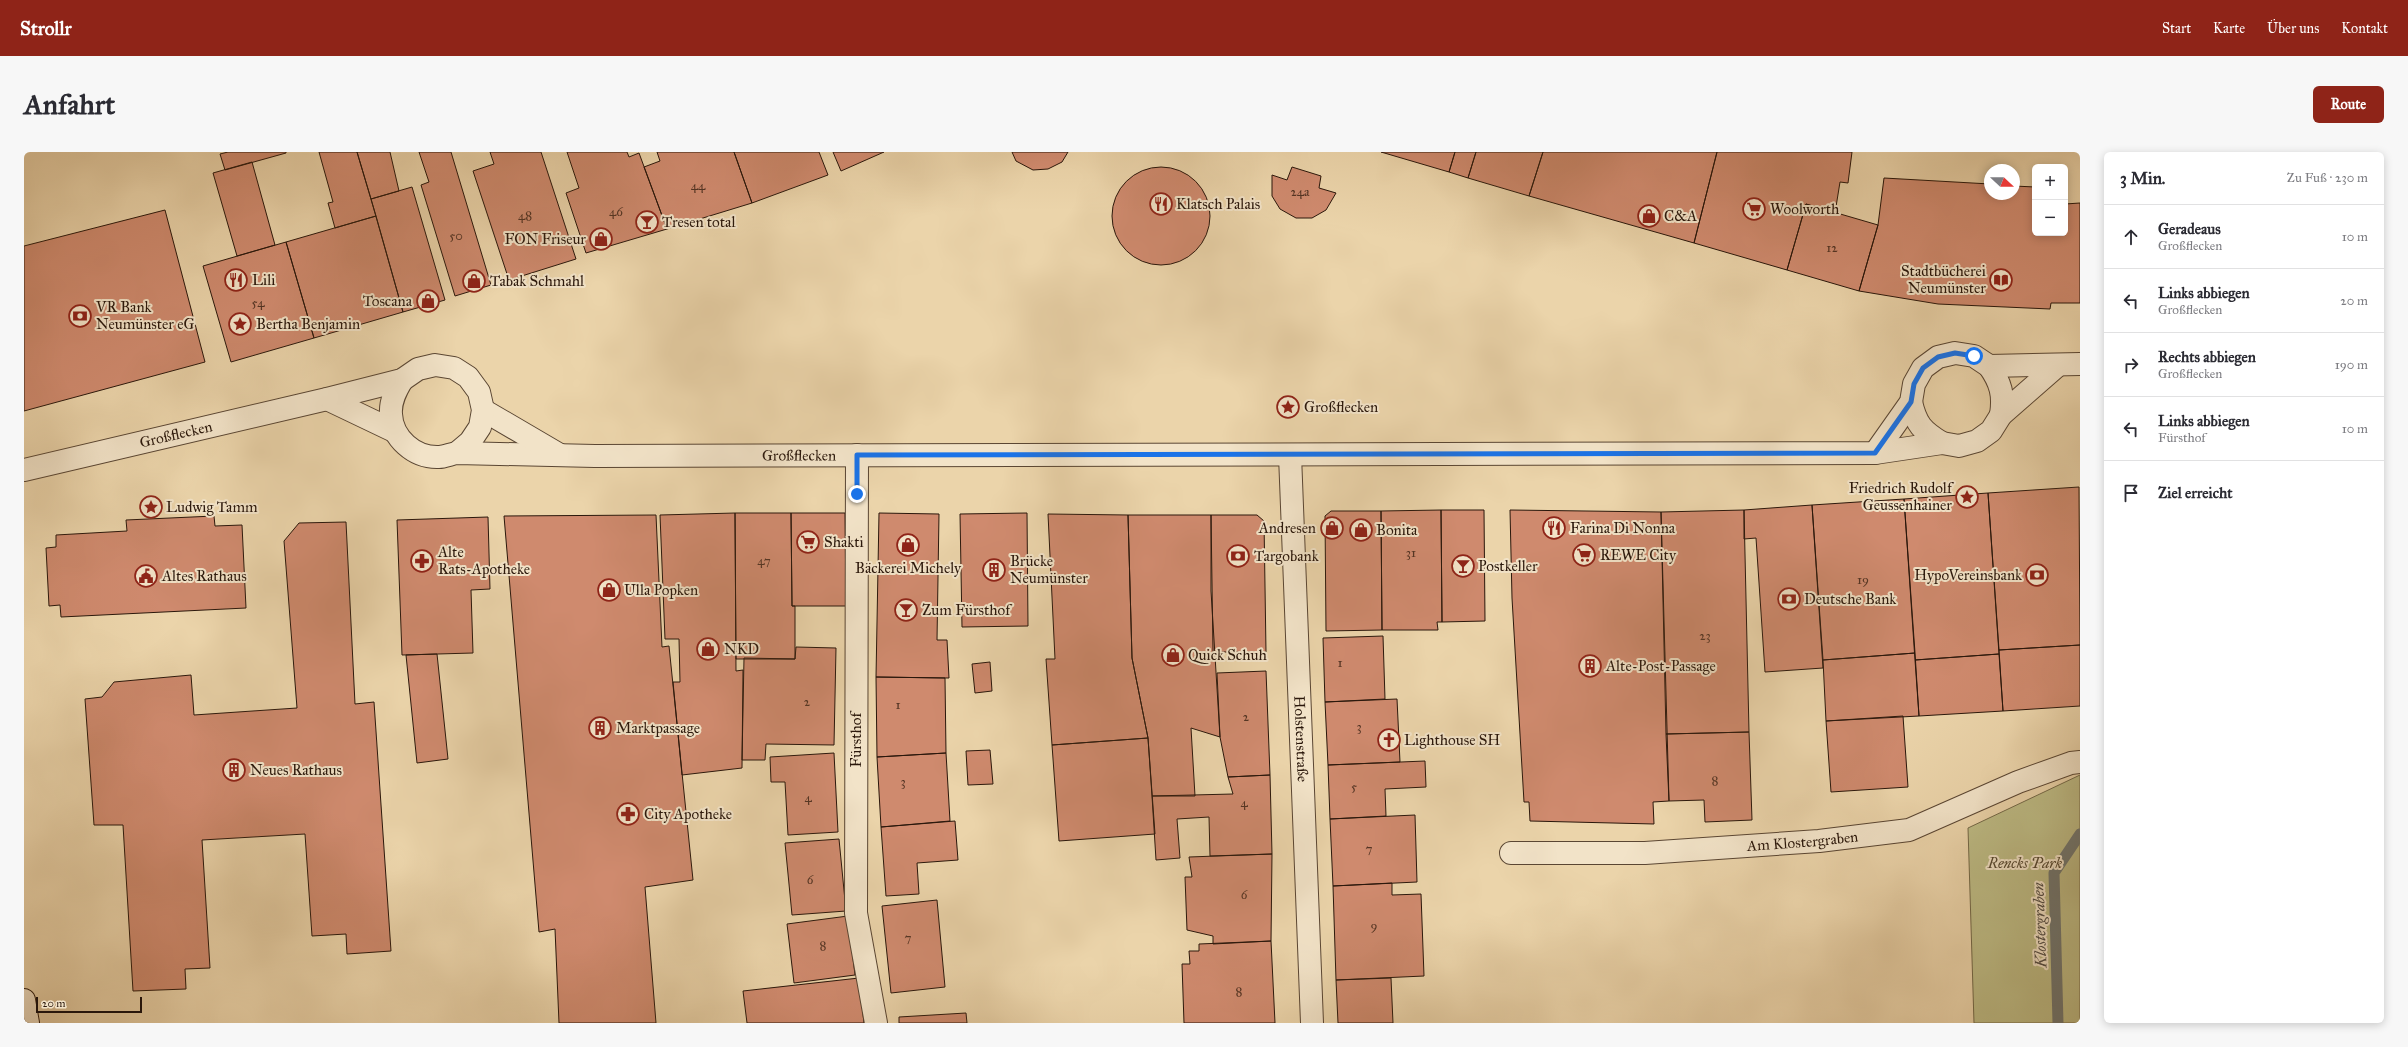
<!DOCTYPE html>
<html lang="de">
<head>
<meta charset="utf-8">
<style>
  body { margin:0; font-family:"IM FELL Great Primer",serif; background:#f7f7f7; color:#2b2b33 }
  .controls { position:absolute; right:12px; top:12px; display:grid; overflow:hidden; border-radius:6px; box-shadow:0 2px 10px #0003 }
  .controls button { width:36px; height:36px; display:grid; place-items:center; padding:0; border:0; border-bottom:1px solid #e1e1e2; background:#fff; color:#2b2b33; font:20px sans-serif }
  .compass { position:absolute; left:1960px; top:12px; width:36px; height:36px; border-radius:50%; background:#fff; box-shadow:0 2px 10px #0003; rotate:112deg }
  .scale { position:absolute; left:12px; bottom:10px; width:106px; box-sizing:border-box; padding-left:4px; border:2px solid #2a170b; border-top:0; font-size:11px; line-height:14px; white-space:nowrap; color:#2a170b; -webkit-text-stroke:3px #f2e3c8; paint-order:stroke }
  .stop { position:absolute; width:12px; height:12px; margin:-9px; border:3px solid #1a73e8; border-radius:50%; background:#fff }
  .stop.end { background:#1a73e8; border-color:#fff; box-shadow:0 1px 4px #0008 }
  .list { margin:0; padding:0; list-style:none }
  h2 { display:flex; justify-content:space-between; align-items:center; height:52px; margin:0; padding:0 16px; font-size:17px }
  h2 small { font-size:13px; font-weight:400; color:#7c7c81 }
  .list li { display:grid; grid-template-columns:26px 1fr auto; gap:12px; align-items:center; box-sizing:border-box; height:64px; padding:0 16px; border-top:1px solid #e1e1e2 }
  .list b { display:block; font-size:15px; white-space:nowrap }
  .list p { margin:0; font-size:13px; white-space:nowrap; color:#7c7c81 }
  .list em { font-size:13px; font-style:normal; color:#7c7c81 }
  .icon { flex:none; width:22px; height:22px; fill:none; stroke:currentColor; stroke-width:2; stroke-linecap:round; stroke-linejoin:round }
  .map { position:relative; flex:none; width:2056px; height:871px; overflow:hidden; border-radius:6px }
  header { display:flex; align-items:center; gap:24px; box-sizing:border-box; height:56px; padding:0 20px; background:#8f2418; color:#fff }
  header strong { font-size:19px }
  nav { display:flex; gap:22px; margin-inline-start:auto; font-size:14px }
  .intro { display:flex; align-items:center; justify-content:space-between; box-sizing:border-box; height:96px; padding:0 24px }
  h1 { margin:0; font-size:28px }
  .button { padding:10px 18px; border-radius:6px; background:#8f2418; color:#fff; font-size:14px; font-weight:700 }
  main { display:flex; gap:24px; padding:0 24px }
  aside { flex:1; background:#fff; border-radius:6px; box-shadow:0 2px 10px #0003 }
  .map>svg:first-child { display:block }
</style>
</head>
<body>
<header>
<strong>Strollr</strong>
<nav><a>Start</a><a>Karte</a><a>Über uns</a><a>Kontakt</a></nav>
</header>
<div class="intro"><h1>Anfahrt</h1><a class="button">Route</a></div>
<main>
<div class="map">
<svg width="2056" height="871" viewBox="0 0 2056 871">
  <rect width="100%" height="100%" fill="#ebd4aa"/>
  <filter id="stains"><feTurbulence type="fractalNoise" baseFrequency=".005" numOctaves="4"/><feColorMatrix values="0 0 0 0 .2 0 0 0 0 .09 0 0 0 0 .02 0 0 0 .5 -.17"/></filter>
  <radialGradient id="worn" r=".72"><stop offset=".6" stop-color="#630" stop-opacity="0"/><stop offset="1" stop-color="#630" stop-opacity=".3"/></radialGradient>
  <!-- green -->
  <path fill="#bdbb85" stroke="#746948" d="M2056,623V871H1950L1944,676Z"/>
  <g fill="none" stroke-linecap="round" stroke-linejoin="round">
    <!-- stream -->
    <path stroke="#707670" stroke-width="11" d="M2034,871L2030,721L2056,682"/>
  </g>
  <!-- building -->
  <path fill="#cf8a6e" stroke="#2a170b" d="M204,0H262V1L201,18L196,2Z
    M295,0H333L352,64L311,76L304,51L309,50Z
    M333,0H366L375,39L347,47Z
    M395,0H427L467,133L431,144L397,33L405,30Z
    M466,0H517L552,107L485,128L449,19L470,12Z
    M543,0H603L605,5L615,1L643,77L562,101L542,41L555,36Z
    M633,0H710L728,51L643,77L620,15L636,9Z
    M710,0H795L804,23L728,51Z
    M809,0H860L817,19Z
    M988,0H1044L1038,10L1024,17L1009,18L992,9Z
    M1357,0H1431L1425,20Z
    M1431,0H1452L1444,26L1425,20Z
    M1452,0H1519L1505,44L1444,26Z
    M1519,0H1693L1670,91L1505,44Z
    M1693,0H1828L1824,31L1816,30L1811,61L1782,52L1763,118L1670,91Z
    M228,10L251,93L213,104L189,21Z
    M1088 64a49 49 0 1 1 98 0a49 49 0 1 1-98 0Z
    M1268,15L1297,24L1295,36L1312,41L1302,58L1288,66H1272L1256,57L1248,44V23L1263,28Z
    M1860,26L1966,32V42H1990V34L2011,35V81H2041V52L2056,51V151H2027L2026,157L1914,152L1835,139L1854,73Z
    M388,35L421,148L379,160L347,47Z
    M1782,52L1854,73L1835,139L1763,118Z
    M141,58L181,210L0,259V94Z
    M352,64L379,160L290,186L262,90Z
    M262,90L290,186L207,210L179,114Z
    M2055,335L2056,493L1975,498L1964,341Z
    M1964,341L1975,502L1891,508L1880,347Z
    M1880,347L1891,501L1799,508L1788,353Z
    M1788,353L1799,516L1741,520L1732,386L1720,387V358Z
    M1417,358L1418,470H1413L1414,478H1358L1357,359Z
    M1417,358H1460L1461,469L1418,470Z
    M1486,358L1637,360L1645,649L1629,650L1630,672L1506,669L1505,650H1500L1488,446Z
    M1720,358L1725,580L1642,582L1637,360Z
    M1307,359H1357L1358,478L1302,479L1301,364Z
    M711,361H767L768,454H771V507H712Z
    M711,361L712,519L719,518L718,616L658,623L649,530H656L655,487H641L636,363Z
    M767,361H821L822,454H768Z
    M855,361L915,362L913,488H923L925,526L852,525Z
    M1003,361L1004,474L938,475L936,362Z
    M1024,362L1104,363L1108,506L1124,586L1028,593L1022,507H1031Z
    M632,363L638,495L645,494L669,728L621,735L632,871H535L531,777L515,780L480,364Z
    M1104,363H1187V439L1196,585L1167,576L1171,644H1128L1124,586L1108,506Z
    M1187,363H1233L1240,369L1242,500H1189Z
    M190,364L191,374L218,373L222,456L37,465L36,453L25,454L22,396L32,395V383L103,379L102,368Z
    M464,365L466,437L447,438L449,501L378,503L373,368Z
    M322,370L331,552L350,550L367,799L323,802L322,782L288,784L281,682L178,688L186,816L161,817L162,837L109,839L99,673H70L61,547L78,545L90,530L167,523L170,563L273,556L260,389L275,371Z
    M1359,484L1361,547L1301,550L1299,486Z
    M2056,493V554L1979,559L1975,498Z
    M772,495L812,496L810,593L742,592L741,608H718L720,506L771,507Z
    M1891,501L1895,564L1802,569L1799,508Z
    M413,502L424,607L393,611L382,503Z
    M1975,502L1979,559L1895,564L1891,508Z
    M966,510L968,539L951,541L948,512Z
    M1242,519L1246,623L1204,625L1196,585L1193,521Z
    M852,525L921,526L922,601L853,605Z
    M1373,547L1376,610L1304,613L1301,550Z
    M1879,564L1884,635L1807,640L1802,569Z
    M1725,580L1728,668L1681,670L1680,648L1645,649L1642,582Z
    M1124,586L1131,682L1035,689L1028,593Z
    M966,598L969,632L944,633L942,599Z
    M810,601L814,680L764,683L761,630H747L746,605Z
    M922,601L926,669L857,675L853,605Z
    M1401,609L1402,635L1361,637L1362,664L1306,667L1304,613Z
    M1246,623L1248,702L1186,704L1185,665L1153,667L1156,706L1132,708L1128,644L1209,642L1204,625Z
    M1391,663L1393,730L1309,734L1306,667Z
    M931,669L934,708L893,711L895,742L862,744L857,675Z
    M815,687L822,759L768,763L761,691Z
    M1248,702L1247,789L1189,792V784L1163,778L1161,725H1168L1165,705Z
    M1368,731V743L1397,742L1400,824L1312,828L1309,734Z
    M913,748L921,835L867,841L858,754Z
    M824,764L831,823L770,831L763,772Z
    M1247,789L1251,871H1160L1158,812H1166L1165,799H1175V792Z
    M835,826L840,871H723L719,839Z
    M1367,826L1369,871H1314L1312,828Z
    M942,861L943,871H875V865Z"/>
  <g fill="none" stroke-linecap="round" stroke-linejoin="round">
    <!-- pedestrian casing -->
    <g stroke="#5a4633" stroke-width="24">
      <path id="pedestrian" d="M833,303L832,761L852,871"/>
    </g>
    <!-- minor casing -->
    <g stroke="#5a4633" stroke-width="24">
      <g id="minor">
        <path id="s1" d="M1266,303L1288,871"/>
        <path id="s2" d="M1487,701H1621L1795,689L1885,678L1994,630L2047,611L2056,610"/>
      </g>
    </g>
    <!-- tertiary casing -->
    <g stroke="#5a4633" stroke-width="24">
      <g id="tertiary">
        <path d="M1965,214C1977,231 1980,243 1977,263"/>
        <path id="s3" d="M378,228C372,238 366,249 367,262C368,286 390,306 415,305C420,305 427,302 433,301L571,304L1851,301L1918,291L1935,294L1953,289L1967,279L1977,263L2033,214"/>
        <path d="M303,247L370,279"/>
        <path d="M1887,250C1892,272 1898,279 1918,291"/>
        <path d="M459,258L536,303"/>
        <path d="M1851,301L1887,250L1890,232L1899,216L1914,205L1931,201L1950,204L1965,214L2056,212"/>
        <path id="s4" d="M0,318L303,247L378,228L394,217L411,213L430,216L444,225L455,240L459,258L456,275L446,290L433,301"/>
      </g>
    </g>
    <!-- secondary casing -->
    <g stroke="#2a170b" stroke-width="24">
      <path id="secondary" d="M0,848L4,871"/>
    </g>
    <!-- pedestrian -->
    <use href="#pedestrian" stroke="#f2e3c8" stroke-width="22"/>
    <!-- minor -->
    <use href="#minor" stroke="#f2e3c8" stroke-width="22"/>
    <!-- tertiary -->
    <use href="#tertiary" stroke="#f2e3c8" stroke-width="22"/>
    <!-- secondary -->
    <use href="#secondary" stroke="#f2e3c8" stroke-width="22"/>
  </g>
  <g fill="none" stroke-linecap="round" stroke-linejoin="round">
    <!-- route -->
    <path stroke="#1a73e8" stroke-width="5" d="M833,342V303L1851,301L1887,250L1890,232L1899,216L1914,205L1931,201L1950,204"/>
  </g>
  <!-- icons -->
  <defs>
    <g id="restaurant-ring" transform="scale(1.15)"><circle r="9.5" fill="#f2e3c8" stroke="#8f2418" stroke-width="1.5"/><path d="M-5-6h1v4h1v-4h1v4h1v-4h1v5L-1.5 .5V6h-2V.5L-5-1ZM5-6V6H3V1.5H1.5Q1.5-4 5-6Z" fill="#8f2418"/></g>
    <g id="supermarket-ring" transform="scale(1.15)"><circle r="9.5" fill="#f2e3c8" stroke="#8f2418" stroke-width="1.5"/><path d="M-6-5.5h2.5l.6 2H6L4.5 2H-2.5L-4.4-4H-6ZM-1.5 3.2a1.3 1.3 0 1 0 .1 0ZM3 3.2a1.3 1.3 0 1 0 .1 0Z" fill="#8f2418"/></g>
    <g id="shop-ring" transform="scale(1.15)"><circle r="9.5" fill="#f2e3c8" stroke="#8f2418" stroke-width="1.5"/><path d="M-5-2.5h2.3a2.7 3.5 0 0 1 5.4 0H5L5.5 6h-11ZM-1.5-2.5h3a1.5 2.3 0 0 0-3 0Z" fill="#8f2418"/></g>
    <g id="bar-ring" transform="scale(1.15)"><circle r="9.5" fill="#f2e3c8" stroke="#8f2418" stroke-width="1.5"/><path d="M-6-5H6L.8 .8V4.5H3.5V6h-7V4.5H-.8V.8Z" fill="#8f2418"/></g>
    <g id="library-ring" transform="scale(1.15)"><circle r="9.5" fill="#f2e3c8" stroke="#8f2418" stroke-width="1.5"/><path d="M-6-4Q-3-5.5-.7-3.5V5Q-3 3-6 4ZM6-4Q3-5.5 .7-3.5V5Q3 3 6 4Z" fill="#8f2418"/></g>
    <g id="bank-ring" transform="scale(1.15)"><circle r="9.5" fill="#f2e3c8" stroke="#8f2418" stroke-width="1.5"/><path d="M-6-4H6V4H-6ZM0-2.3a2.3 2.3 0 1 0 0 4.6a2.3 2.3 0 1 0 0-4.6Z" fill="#8f2418"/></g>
    <g id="sight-ring" transform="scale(1.15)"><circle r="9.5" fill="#f2e3c8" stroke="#8f2418" stroke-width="1.5"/><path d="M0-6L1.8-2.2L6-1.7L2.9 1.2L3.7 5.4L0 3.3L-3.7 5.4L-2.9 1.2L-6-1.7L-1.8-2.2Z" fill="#8f2418"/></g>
    <g id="pharmacy-ring" transform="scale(1.15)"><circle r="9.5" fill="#f2e3c8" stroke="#8f2418" stroke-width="1.5"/><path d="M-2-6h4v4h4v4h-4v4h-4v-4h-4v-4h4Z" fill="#8f2418"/></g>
    <g id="building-ring" transform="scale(1.15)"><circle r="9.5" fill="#f2e3c8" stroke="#8f2418" stroke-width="1.5"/><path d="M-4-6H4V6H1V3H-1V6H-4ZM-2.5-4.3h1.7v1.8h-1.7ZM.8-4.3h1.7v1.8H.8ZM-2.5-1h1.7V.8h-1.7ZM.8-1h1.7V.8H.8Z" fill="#8f2418"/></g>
    <g id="civic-ring" transform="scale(1.15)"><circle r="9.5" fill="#f2e3c8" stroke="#8f2418" stroke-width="1.5"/><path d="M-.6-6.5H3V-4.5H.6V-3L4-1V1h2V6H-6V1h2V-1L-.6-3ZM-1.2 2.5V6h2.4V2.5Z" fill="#8f2418"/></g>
    <g id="church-ring" transform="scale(1.15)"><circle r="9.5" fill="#f2e3c8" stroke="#8f2418" stroke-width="1.5"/><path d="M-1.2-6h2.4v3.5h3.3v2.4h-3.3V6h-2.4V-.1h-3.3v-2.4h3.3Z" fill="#8f2418"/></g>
  </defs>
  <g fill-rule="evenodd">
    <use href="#restaurant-ring" x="1137" y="52"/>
    <use href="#supermarket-ring" x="1730" y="57"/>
    <use href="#shop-ring" x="1625" y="64"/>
    <use href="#bar-ring" x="623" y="70"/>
    <use href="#shop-ring" x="577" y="87"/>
    <use href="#restaurant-ring" x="212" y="128"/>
    <use href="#library-ring" x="1977" y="128"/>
    <use href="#shop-ring" x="450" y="129"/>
    <use href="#shop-ring" x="404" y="149"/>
    <use href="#bank-ring" x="56" y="164"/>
    <use href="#sight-ring" x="216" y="172"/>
    <use href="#sight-ring" x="1264" y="255"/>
    <use href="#sight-ring" x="1943" y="345"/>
    <use href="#sight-ring" x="127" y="355"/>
    <use href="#shop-ring" x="1308" y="376"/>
    <use href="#restaurant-ring" x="1530" y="376"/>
    <use href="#shop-ring" x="1337" y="378"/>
    <use href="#supermarket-ring" x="784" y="390"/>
    <use href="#shop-ring" x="884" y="393"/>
    <use href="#supermarket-ring" x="1560" y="403"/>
    <use href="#bank-ring" x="1214" y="404"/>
    <use href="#pharmacy-ring" x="398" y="409"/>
    <use href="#bar-ring" x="1439" y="414"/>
    <use href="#building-ring" x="970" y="418"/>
    <use href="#bank-ring" x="2013" y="423"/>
    <use href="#civic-ring" x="122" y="424"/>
    <use href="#shop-ring" x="585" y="438"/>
    <use href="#bank-ring" x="1765" y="447"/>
    <use href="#bar-ring" x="882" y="458"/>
    <use href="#shop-ring" x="684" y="497"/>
    <use href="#shop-ring" x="1149" y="503"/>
    <use href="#building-ring" x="1566" y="514"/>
    <use href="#building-ring" x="576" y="576"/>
    <use href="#church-ring" x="1365" y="588"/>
    <use href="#building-ring" x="210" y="618"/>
    <use href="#pharmacy-ring" x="604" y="662"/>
  </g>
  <g text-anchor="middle" stroke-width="4" stroke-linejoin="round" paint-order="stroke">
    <!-- number labels -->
    <g font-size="13" fill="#533424">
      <text x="674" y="38">44</text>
      <text x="1276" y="44">24a</text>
      <text x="592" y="64">46</text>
      <text x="501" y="68">48</text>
      <text x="432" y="88">50</text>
      <text x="1808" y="100">12</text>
      <text x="234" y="155">54</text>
      <text x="1387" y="405">31</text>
      <text x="740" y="413">47</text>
      <text x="1839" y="432">19</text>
      <text x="1681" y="488">23</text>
      <text x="1316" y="515">1</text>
      <text x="783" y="554">2</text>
      <text x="874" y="557">1</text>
      <text x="1222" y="569">2</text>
      <text x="1335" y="579">3</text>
      <text x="1691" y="633">8</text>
      <text x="879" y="634">3</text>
      <text x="1330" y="639">5</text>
      <text x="784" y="650">4</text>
      <text x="1220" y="655">4</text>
      <text x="1345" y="701">7</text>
      <text x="786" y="732">6</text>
      <text x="1220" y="747">6</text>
      <text x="1350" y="778">9</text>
      <text x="884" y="790">7</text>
      <text x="799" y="798">8</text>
      <text x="1215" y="844">8</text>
    </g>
    <!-- poi labels -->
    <g font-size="15" fill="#2a170b" stroke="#f2e3c8" text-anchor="start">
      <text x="1152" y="57">Klatsch Palais</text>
      <text x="1746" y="62">Woolworth</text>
      <text x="1640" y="69">C&amp;A</text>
      <text x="638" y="75">Tresen total</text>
      <text x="562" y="92" text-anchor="end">FON Friseur</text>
      <text x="1962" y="124" text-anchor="end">Stadtbücherei<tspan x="1962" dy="17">Neumünster</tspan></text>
      <text x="228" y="133">Lili</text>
      <text x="466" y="134">Tabak Schmahl</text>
      <text x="388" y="154" text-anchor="end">Toscana</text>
      <text x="72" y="160">VR Bank<tspan x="72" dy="17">Neumünster eG</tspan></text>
      <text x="232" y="177">Bertha Benjamin</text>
      <text x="1280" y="260">Großflecken</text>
      <text x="1928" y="341" text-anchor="end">Friedrich Rudolf<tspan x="1928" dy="17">Geussenhainer</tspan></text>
      <text x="142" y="360">Ludwig Tamm</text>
      <text x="1292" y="381" text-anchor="end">Andresen</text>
      <text x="1546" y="381">Farina Di Nonna</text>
      <text x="1352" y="383">Bonita</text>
      <text x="800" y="395">Shakti</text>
      <text x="414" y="405">Alte<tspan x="414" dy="17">Rats-Apotheke</tspan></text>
      <text x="1576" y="408">REWE City</text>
      <text x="1230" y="409">Targobank</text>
      <text x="986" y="414">Brücke<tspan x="986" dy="17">Neumünster</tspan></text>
      <text x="1454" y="419">Postkeller</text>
      <text x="884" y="421" text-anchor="middle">Bäckerei Michely</text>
      <text x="1998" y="428" text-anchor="end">HypoVereinsbank</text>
      <text x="138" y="429">Altes Rathaus</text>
      <text x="600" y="443">Ulla Popken</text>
      <text x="1780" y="452">Deutsche Bank</text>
      <text x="898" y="463">Zum Fürsthof</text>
      <text x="700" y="502">NKD</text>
      <text x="1164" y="508">Quick Schuh</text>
      <text x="1582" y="519">Alte-Post-Passage</text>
      <text x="592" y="581">Marktpassage</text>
      <text x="1380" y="593">Lighthouse SH</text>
      <text x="226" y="623">Neues Rathaus</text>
      <text x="620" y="667">City Apotheke</text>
    </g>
    <!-- street labels -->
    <g font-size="15" fill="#2a170b" stroke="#f2e3c8">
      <text dy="5" stroke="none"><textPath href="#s4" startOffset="156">Großflecken</textPath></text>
      <text dy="5" stroke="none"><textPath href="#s3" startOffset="468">Großflecken</textPath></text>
      <text dy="5" stroke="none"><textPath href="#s1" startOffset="284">Holstenstraße</textPath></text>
      <text transform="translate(832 588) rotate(-90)" y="5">Fürsthof</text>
      <text dy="5" stroke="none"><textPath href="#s2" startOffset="292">Am Klostergraben</textPath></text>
    </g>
    <!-- park labels -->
    <g font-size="15" font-style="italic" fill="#564830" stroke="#f2e3c8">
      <text x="2001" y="716">Rencks Park</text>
    </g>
    <!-- water labels -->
    <g font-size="16" font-style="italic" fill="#534e46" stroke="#f2e3c8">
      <text transform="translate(2015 773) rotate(-92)" y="6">Klostergraben</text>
    </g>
  </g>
  <rect width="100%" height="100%" filter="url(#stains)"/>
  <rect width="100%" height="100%" fill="url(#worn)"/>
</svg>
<div class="controls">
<button>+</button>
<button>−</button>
</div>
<svg class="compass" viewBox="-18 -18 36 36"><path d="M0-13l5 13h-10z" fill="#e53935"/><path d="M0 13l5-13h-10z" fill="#7c7c81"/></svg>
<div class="scale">20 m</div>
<div class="stop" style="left:1950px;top:204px"></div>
<div class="stop end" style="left:833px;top:342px"></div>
</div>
<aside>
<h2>3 Min.<small>Zu Fuß · 230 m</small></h2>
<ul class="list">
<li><svg class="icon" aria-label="ahead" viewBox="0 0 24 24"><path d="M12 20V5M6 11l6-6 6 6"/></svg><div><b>Geradeaus</b><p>Großflecken</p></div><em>10 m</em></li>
<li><svg class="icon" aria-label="left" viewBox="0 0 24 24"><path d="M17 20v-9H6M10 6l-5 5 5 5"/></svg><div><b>Links abbiegen</b><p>Großflecken</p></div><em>20 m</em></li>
<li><svg class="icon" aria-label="right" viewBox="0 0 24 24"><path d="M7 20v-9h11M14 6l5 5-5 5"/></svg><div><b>Rechts abbiegen</b><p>Großflecken</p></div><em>190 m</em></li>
<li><svg class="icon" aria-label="left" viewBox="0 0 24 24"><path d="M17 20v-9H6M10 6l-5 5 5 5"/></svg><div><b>Links abbiegen</b><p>Fürsthof</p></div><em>10 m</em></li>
<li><svg class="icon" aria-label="arrive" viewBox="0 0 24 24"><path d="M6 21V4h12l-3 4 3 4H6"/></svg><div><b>Ziel erreicht</b></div></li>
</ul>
</aside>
</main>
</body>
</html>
